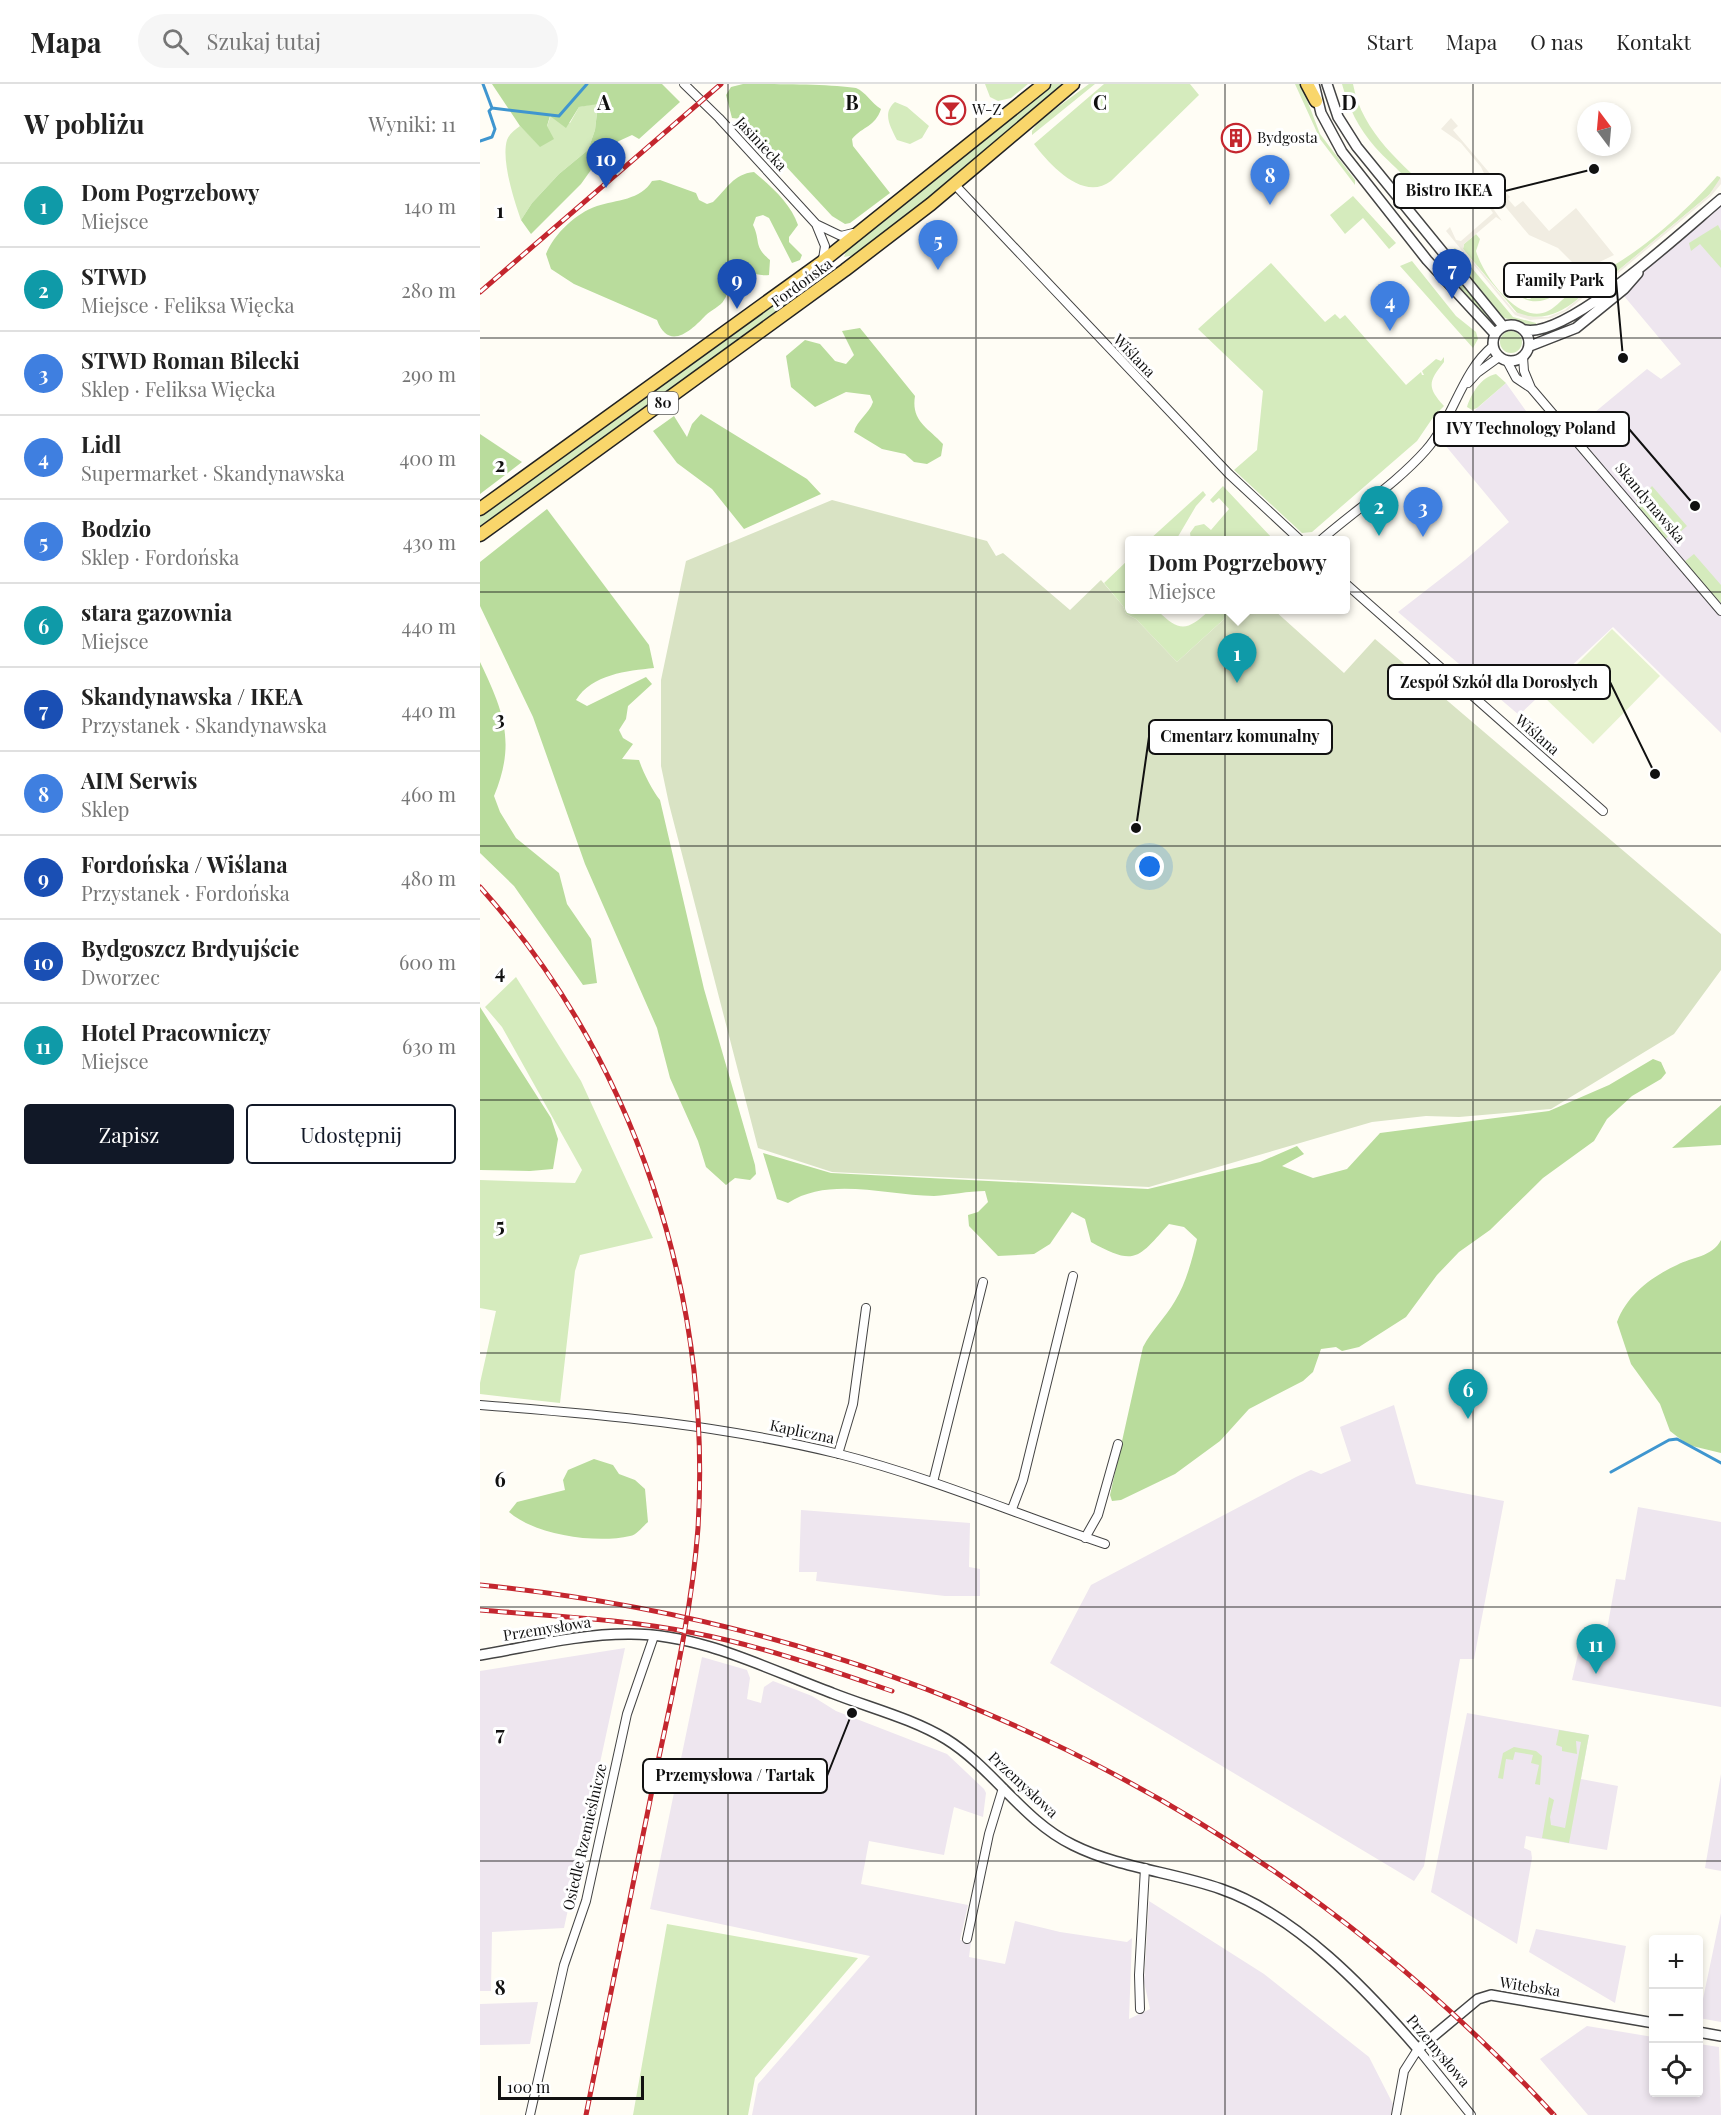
<!DOCTYPE html>
<html lang="pl">
<head>
<meta charset="utf-8">
<style>
  body { margin:0; font-family:"Playfair Display",serif; background:#f6f6f6; color:#222 }
  .controls { position:absolute; right:18px; bottom:18px; display:grid; overflow:hidden; border-radius:6px; box-shadow:0 3px 9px #0003 }
  .controls button { width:54px; height:54px; display:grid; place-items:center; padding:0; border:0; border-bottom:2px solid #e0e0e0; background:#fff; color:#222; font:30px sans-serif }
  .compass { position:absolute; left:1097px; top:18px; width:54px; height:54px; border-radius:50%; background:#fff; box-shadow:0 3px 9px #0003; rotate:344deg }
  .scale { position:absolute; left:18px; bottom:15px; width:146px; box-sizing:border-box; padding-left:6px; border:3px solid #111; border-top:0; font-size:16px; line-height:21px; white-space:nowrap; color:#111; -webkit-text-stroke:4px #fff; paint-order:stroke }
  .you { position:absolute; left:670px; top:783px; width:21px; height:21px; margin:-15px; border:4px solid #fff; border-radius:50%; background:#1a73e8; box-shadow:0 0 0 9px #1a73e833 }
  .badge { display:grid; place-items:center; width:39px; height:39px; border-radius:50%; background:#111827; color:#fff; font-size:20px; font-weight:700 }
  .pin { position:absolute; translate:-50% -50px; filter:drop-shadow(0 2px 3px #0008) }
  .pin::after { content:''; position:absolute; top:32px; width:21px; height:18px; background:inherit; clip-path:polygon(0 0,100% 0,50% 100%) }
  .popup { position:absolute; left:645px; top:452px; width:225px; height:78px; box-sizing:border-box; display:grid; place-content:center; border-radius:6px; background:#fff; filter:drop-shadow(0 2px 4px #0005); font-size:20px; white-space:nowrap; color:#767676 }
  .popup b { font-size:22px; color:#222 }
  .popup::after { content:''; position:absolute; left:50%; top:100%; margin-left:-12px; border:12px solid transparent; border-top-color:#fff }
  .list { margin:0; padding:0; list-style:none }
  h2 { display:flex; justify-content:space-between; align-items:center; height:78px; margin:0; padding:0 24px; font-size:26px }
  h2 small { font-size:20px; font-weight:400; color:#767676 }
  .list li { display:grid; grid-template-columns:39px 1fr auto; gap:18px; align-items:center; box-sizing:border-box; height:84px; padding:0 24px; border-top:2px solid #e0e0e0 }
  .list b { display:block; font-size:22px; white-space:nowrap }
  .list p { margin:0; font-size:20px; white-space:nowrap; color:#767676 }
  .list em { font-size:20px; font-style:normal; color:#767676 }
  .actions { display:flex; gap:12px; padding:18px 24px }
  .actions a { flex:1; padding:14px 0; border:2px solid #111827; border-radius:6px; text-align:center; font-size:21px; color:#111827 }
  .actions .main { background:#111827; color:#fff }
  .icon { flex:none; width:33px; height:33px; fill:none; stroke:currentColor; stroke-width:2; stroke-linecap:round; stroke-linejoin:round }
  .map { position:relative; flex:none; width:1241px; height:2031px; overflow:hidden }
  header { display:flex; align-items:center; gap:36px; box-sizing:border-box; height:84px; padding:0 30px; background:#fff; border-bottom:2px solid #e0e0e0 }
  header strong { font-size:28px }
  nav { display:flex; gap:33px; margin-inline-start:auto; font-size:21px }
  .search { width:420px; height:54px; background:#f6f6f6; display:flex; align-items:center; gap:15px; box-sizing:border-box; padding:0 21px; border-radius:33px; color:#767676; font-size:22px }
  main { display:flex }
  aside { flex:1; background:#fff }
  .map>svg:first-child { display:block }
</style>
</head>
<body>
<header>
<strong>Mapa</strong>
<div class="search"><svg class="icon" aria-label="search" viewBox="0 0 24 24"><circle cx="10" cy="10" r="6"/><path d="M15 15l6 6"/></svg>Szukaj tutaj</div>
<nav><a>Start</a><a>Mapa</a><a>O nas</a><a>Kontakt</a></nav>
</header>
<main>
<aside>
<h2>W pobliżu<small>Wyniki: 11</small></h2>
<ul class="list">
<li><span class="badge" style="background:#0f9aa8">1</span><div><b>Dom Pogrzebowy</b><p>Miejsce</p></div><em>140 m</em></li>
<li><span class="badge" style="background:#0f9aa8">2</span><div><b>STWD</b><p>Miejsce · Feliksa Więcka</p></div><em>280 m</em></li>
<li><span class="badge" style="background:#3f7fe0">3</span><div><b>STWD Roman Bilecki</b><p>Sklep · Feliksa Więcka</p></div><em>290 m</em></li>
<li><span class="badge" style="background:#3f7fe0">4</span><div><b>Lidl</b><p>Supermarket · Skandynawska</p></div><em>400 m</em></li>
<li><span class="badge" style="background:#3f7fe0">5</span><div><b>Bodzio</b><p>Sklep · Fordońska</p></div><em>430 m</em></li>
<li><span class="badge" style="background:#0f9aa8">6</span><div><b>stara gazownia</b><p>Miejsce</p></div><em>440 m</em></li>
<li><span class="badge" style="background:#1a4fb4">7</span><div><b>Skandynawska / IKEA</b><p>Przystanek · Skandynawska</p></div><em>440 m</em></li>
<li><span class="badge" style="background:#3f7fe0">8</span><div><b>AIM Serwis</b><p>Sklep</p></div><em>460 m</em></li>
<li><span class="badge" style="background:#1a4fb4">9</span><div><b>Fordońska / Wiślana</b><p>Przystanek · Fordońska</p></div><em>480 m</em></li>
<li><span class="badge" style="background:#1a4fb4">10</span><div><b>Bydgoszcz Brdyujście</b><p>Dworzec</p></div><em>600 m</em></li>
<li><span class="badge" style="background:#0f9aa8">11</span><div><b>Hotel Pracowniczy</b><p>Miejsce</p></div><em>630 m</em></li>
</ul>
<div class="actions"><a class="main">Zapisz</a><a>Udostępnij</a></div>
</aside>
<div class="map">
<svg width="1241" height="2031" viewBox="0 0 1241 2031">
  <rect width="100%" height="100%" fill="#fffdf5"/>
  <!-- industrial -->
  <path fill="#eee6ef" d="M1241,116V649L1133,543L1039,631L918,528L985,476L1029,438L965,361L978,341L1026,299L1056,341L1074,362L1167,285L1181,295L1201,280L1139,206Z
    M914,1321L936,1400L1024,1417L994,1575H980L944,1782L934,1797L570,1579L611,1501L816,1393L831,1386L841,1390L871,1377L860,1343Z
    M1158,1423L1241,1438V1623L1092,1596L1103,1548L1126,1551L1136,1495L1145,1496Z
    M321,1426L490,1439L489,1483L500,1485V1512H465L336,1497L337,1488H319Z
    M145,1564L84,1844L12,1848L11,1907H0V1587Z
    M222,1573L267,1586L270,1594L267,1615L281,1619L284,1603L293,1597L332,1612L356,1627L467,1670L504,1705L506,1709L503,1733L474,1723L464,1771L389,1757L381,1800L488,1821L480,1856L491,1858L489,1873L525,1880L535,1837L580,1848L647,1858L652,1854L649,1935L670,1925L664,1898L669,1817L784,1890L889,1973L913,2020L911,2031H272L278,2000L390,1872L170,1825Z
    M987,1629L1109,1651L1101,1695L1138,1702L1127,1766L1046,1752L1044,1764L1051,1767L1052,1774L1037,1860L951,1808Z
    M1241,1690V1787L1225,1784Z
    M1241,1829V1938L1219,1934Z
    M1056,1845L1146,1862L1135,1919L1049,1868Z
    M58,1918L50,1960L0,1961V1920Z
    M1107,1942L1173,1953L1174,2008H1218L1219,1960L1239,1963L1241,2031H1108L1060,1975Z"/>
  <!-- green -->
  <path fill="#d5ebbd" d="M505,0H548L531,14L518,17L510,13Z
    M572,0H586L489,82L375,171L364,173L367,165Z
    M609,0H615L552,51V47L559,37Z
    M624,0H710L719,11L631,97C603,118 570,81 554,60Z
    M815,0H821L840,50L875,96V101L840,55Z
    M862,0H873C882,49 923,81 957,113V125L951,123L932,97H928C918,84 905,75 895,63C879,45 868,23 862,0Z
    M415,18L427,23L449,42L442,54L430,60L417,56C410,42 402,29 415,18Z
    M118,19L115,46L108,66L79,90L52,119L41,136C34,116 21,76 27,56C29,50 35,46 40,42L60,62L71,31L90,39L99,23Z
    M1237,92L1240,93V97L1229,111L1134,190L1119,199L1115,198L1114,191C1154,175 1209,125 1237,92Z
    M873,112L916,159L909,165L883,134L865,150L850,131Z
    M1238,141L1241,147V184L1220,160L1211,167L1209,159Z
    M996,150L1000,155L996,167C1003,191 1039,242 1068,227C1079,222 1087,207 1099,207L1098,215C1079,230 1063,237 1038,230L983,165L984,160Z
    M975,164L1033,233L1056,239L1057,243L1021,233L970,167Z
    M962,174L1016,239L1014,243L956,179Z
    M932,177L976,232L996,248L998,255L993,264L920,182Z
    M791,179L845,238L855,230L860,235L865,231L926,301L941,288L942,291H944L942,287L956,275L961,277L964,273V278C948,298 947,303 964,322L954,332L937,357L832,448L822,449L754,386L777,366L783,307L718,245Z
    M348,180H356L354,189L0,446V433Z
    M1082,190L1089,192V199C1072,216 1055,225 1035,209L1039,205L1047,215H1050Z
    M1020 258a11 11 0 1 1 22 0a11 11 0 1 1-22 0Z
    M1016,290L1026,299L997,324L992,326L987,323C991,310 1001,293 1016,290Z
    M743,402L792,454L789,456H711L710,449L715,442L724,440L731,446L749,425L739,414L733,419L730,416Z
    M1172,402L1207,442L1200,448L1167,408Z
    M1158,404L1195,447L1185,455C1173,441 1148,422 1158,404Z
    M723,407L726,411L716,422L696,456H669Z
    M1214,470L1241,501V519L1204,478Z
    M649,475V526H677C700,549 707,547 730,526H754L697,578L656,535L646,530L643,522L624,499Z
    M36,893L101,997L173,1154L100,1171L95,1187L80,1319L0,1310V1299L16,1227L0,1224V1096L95,1099L102,1086L22,943L5,923Z
    M1079,1646L1109,1651L1089,1759L1062,1754L1069,1713L1074,1716L1070,1733L1071,1741L1085,1744L1101,1658L1096,1657L1097,1670L1082,1667V1663L1076,1661Z
    M1034,1663L1056,1667L1062,1672L1060,1701L1055,1700L1059,1681L1051,1679L1053,1671L1035,1668L1033,1676L1026,1675L1023,1695L1018,1694L1023,1669Z
    M187,1840L378,1874L275,1994L268,2031H153Z"/>
  <!-- forest -->
  <path fill="#b9dc9c" d="M12,0H182L200,18L159,55L152,51L128,62L101,100L51,150L41,136L52,119L79,90L108,66L115,46L118,20L99,23L86,44L70,32L67,42L74,55L60,63L40,42Z
    M263,0C291,0 351,0 376,4C386,8 391,19 401,25C395,43 383,42 372,55L373,62L410,109L370,139L365,140L352,132L301,77L286,69L261,35L252,34L246,11L251,3Z
    M274,88C291,102 311,120 318,141L309,153V158L322,171L320,176L312,179L289,134L283,131L276,133L273,141C281,157 273,162 290,176L289,191C278,193 268,185 257,192C247,199 250,208 244,216C241,222 231,226 226,231C212,246 189,268 177,236L94,200L71,185L66,170C74,150 96,129 117,122C136,116 161,116 172,97L180,96L216,109L219,116L227,120L233,118C247,105 253,90 274,88Z
    M380,244L435,312C431,337 447,343 463,360L461,372L447,380L434,378L425,370L402,365L374,348C377,336 389,330 393,318L390,311L366,308L335,323L311,303L306,272L325,256L340,260L355,277L366,280L374,271L362,247Z
    M221,330L327,395L341,410L264,445L232,405L197,379L173,347L194,332L207,353L212,340Z
    M0,350L42,378L0,410Z
    M67,425L169,561L174,584C147,587 112,590 96,616L107,622L166,593L172,600L148,622L146,635L139,646L143,654L153,660L142,675L159,676C163,688 172,706 180,716L224,905L275,1081L276,1090L270,1096L255,1094L246,1101L226,1083L218,1057L190,994L177,944L105,780L53,633L0,522V478Z
    M0,578C24,628 36,659 14,712L20,728L36,754L79,789L87,820L111,855L117,899L103,901L34,802L0,769Z
    M0,923L71,1034L78,1055L73,1085L50,1087L0,1086Z
    M1173,975L1181,978L1186,989L1181,995L1152,1012L1127,1035L1114,1057L1063,1094L1010,1146L979,1168L957,1191L926,1233L879,1263L862,1267L856,1263L841,1265L833,1288L823,1297L769,1325L740,1357L695,1390L641,1416L632,1417L630,1411L663,1263C672,1246 685,1234 695,1217C706,1199 712,1176 717,1155L704,1143L689,1140C658,1174 656,1183 611,1158L605,1135L592,1128L570,1160L554,1170L518,1172L489,1142L488,1131L498,1128L508,1118L505,1107C488,1107 471,1111 454,1112C407,1112 350,1092 308,1119L297,1115L283,1069L351,1089L668,1105L780,1078L817,1062L824,1070L802,1082L833,1094L867,1085L900,1049L1069,1027L1129,1001Z
    M1241,1021V1061L1192,1064Z
    M1241,1156V1369L1208,1361L1190,1347L1180,1320L1151,1280L1137,1238C1147,1211 1171,1193 1197,1181C1212,1173 1232,1173 1241,1156Z
    M114,1375L133,1381L139,1390L155,1396L165,1405L168,1438C163,1442 157,1451 150,1452C116,1460 55,1451 29,1428L37,1418L85,1406L83,1396L88,1386Z"/>
  <!-- cemetery -->
  <path fill="#d9e3c4" d="M352,416L507,457L516,472L523,469L590,526L621,496L643,522L646,530L656,535L697,578L754,526H794L864,589L895,555L1241,850V886L1194,950L1071,1025L979,1033L946,1032L892,1038L669,1103L352,1088L278,1064L189,720L181,682V596L206,477Z"/>
  <!-- pitch -->
  <path fill="#e6f2cf" d="M1132,545L1180,592L1113,660L1064,613Z"/>
  <!-- plaza -->
  <path fill="#f1ede2" d="M971,34L978,42L973,46L1030,113L1028,115L1035,123L1043,117L1069,147L1096,124L1134,171L1101,187L1078,164L1049,151L1013,108L1001,83L981,59L961,45Z
    M1241,93V100L1231,112L1137,190L1114,205L1111,203L1109,198L1112,192L1114,191L1113,196L1118,199L1134,190L1229,111Z
    M1009,123H1012L1022,137L1016,133L984,160L983,165L1035,228L1052,233H1068L1085,226L1098,215L1099,207L1105,212L1088,226L1072,234L1050,236L1035,231L966,147L970,143L976,156L981,157L1013,129Z"/>
  <g fill="none" stroke-linecap="round" stroke-linejoin="round">
    <!-- stream -->
    <path stroke="#3f96cf" stroke-width="3" d="M3,0L12,24
      M0,57L12,53L15,45L9,27L12,24L79,32L107,0
      M1131,1388L1189,1356L1197,1355L1241,1379"/>
    <!-- minor casing -->
    <g stroke="#444" stroke-width="10">
      <path id="minor" d="M204,0L239,34L336,140L361,152L373,149
        M475,101L749,390L820,456
        M336,140L345,162L343,175
        M1043,273L1044,287L1051,304L1241,527
        M1027,277L1036,294L1051,304
        M988,299L997,289L1019,273
        M841,456C875,426 916,400 946,366C974,334 981,288 1013,262
        M865,499L1123,727
        M0,1321C121,1330 241,1341 359,1370C450,1393 536,1430 625,1460
        M358,1370L373,1320L386,1224
        M453,1398L503,1198
        M532,1425L543,1396L593,1192
        M605,1454L618,1431L638,1360
        M487,1855L509,1750L523,1704
        M660,1925L659,1891L665,1784
        M50,2031L84,1881L106,1817L147,1630L174,1552
        M916,2031L924,1987L938,1965L991,2031"/>
    </g>
    <!-- tertiary casing -->
    <g stroke="#444" stroke-width="12">
      <path id="tertiary" d="M834,0L841,29L862,68L947,176L1015,250
        M847,0L858,33L877,63L1023,242
        M1013 259a18 18 0 1 1 36 0a18 18 0 1 1-36 0Z
        M1045,246C1089,254 1205,145 1241,115
        M1050,262L1096,244L1144,205L1158,189
        M0,1571C48,1563 99,1550 148,1550C219,1549 287,1585 352,1609C390,1624 431,1634 466,1655C513,1684 543,1737 593,1761C639,1784 693,1788 741,1805C816,1831 887,1906 938,1965L998,1915L1011,1911L1174,1939
        M1218,1948L1241,1952"/>
    </g>
    <!-- primary casing -->
    <g stroke="#222" stroke-width="15">
      <path id="primary" d="M827,0L836,17
        M0,425L342,178L564,0
        M0,451L365,186L451,120L593,0"/>
    </g>
    <!-- minor -->
    <use href="#minor" stroke="#fff" stroke-width="8"/>
    <!-- tertiary -->
    <use href="#tertiary" stroke="#fff" stroke-width="9"/>
    <!-- primary -->
    <use href="#primary" stroke="#f9d66b" stroke-width="12"/>
    <!-- rail casing -->
    <g stroke="#c4262e" stroke-width="5">
      <path id="rail" d="M0,208L241,0
        M0,803C156,977 232,1211 218,1444C212,1526 193,1607 176,1687C153,1802 129,1916 106,2031
        M0,1501C416,1543 790,1722 1074,2031
        M0,1526C71,1532 144,1535 214,1549C282,1562 347,1585 412,1607"/>
    </g>
    <!-- rail -->
    <use href="#rail" stroke="#fff" stroke-width="3" stroke-dasharray="9" stroke-linecap="butt"/>
  </g>
  <!-- grid -->
  <path fill="none" stroke="#111" stroke-width="1.5" stroke-opacity="0.55" d="M248,0V2031M496,0V2031M745,0V2031M993,0V2031M0,254H1241M0,508H1241M0,762H1241M0,1016H1241M0,1269H1241M0,1523H1241M0,1777H1241"/>
  <!-- icons -->
  <defs>
    <g id="bar-ring" transform="scale(1.5)"><circle r="9.5" fill="#fff" stroke="#c4262e" stroke-width="1.5"/><path d="M-6-5H6L.8 .8V4.5H3.5V6h-7V4.5H-.8V.8Z" fill="#c4262e"/></g>
    <g id="building-ring" transform="scale(1.5)"><circle r="9.5" fill="#fff" stroke="#c4262e" stroke-width="1.5"/><path d="M-4-6H4V6H1V3H-1V6H-4ZM-2.5-4.3h1.7v1.8h-1.7ZM.8-4.3h1.7v1.8H.8ZM-2.5-1h1.7V.8h-1.7ZM.8-1h1.7V.8H.8Z" fill="#c4262e"/></g>
  </defs>
  <g fill-rule="evenodd">
    <use href="#bar-ring" x="471" y="26"/>
    <use href="#building-ring" x="756" y="54"/>
  </g>
  <g text-anchor="middle" stroke-width="6" stroke-linejoin="round" paint-order="stroke">
    <!-- shield labels -->
    <rect fill="#fff" stroke="#585858" stroke-width="1.5" x="168" y="308" width="30" height="22" rx="4.5"/>
    <g font-size="14" font-weight="bold" fill="#111">
      <text x="183" y="324">80</text>
    </g>
    <!-- poi labels -->
    <g font-size="15" fill="#111" stroke="#fff" text-anchor="start">
      <text x="492" y="31">W-Z</text>
      <text x="777" y="59">Bydgosta</text>
    </g>
    <!-- street labels -->
    <g font-size="15" fill="#111" stroke="#fff">
      <text transform="translate(281 60) rotate(47)" y="5">Jasiniecka</text>
      <text transform="translate(322 199) rotate(-36)" y="5">Fordońska</text>
      <text transform="translate(654 272) rotate(46)" y="5">Wiślana</text>
      <text transform="translate(1170 419) rotate(50)" y="5">Skandynawska</text>
      <text transform="translate(1057 651) rotate(41)" y="5">Wiślana</text>
      <text transform="translate(322 1348) rotate(12)" y="5">Kapliczna</text>
      <text transform="translate(67 1545) rotate(-9)" y="5">Przemysłowa</text>
      <text transform="translate(543 1701) rotate(43)" y="5">Przemysłowa</text>
      <text transform="translate(105 1753) rotate(-77)" y="5">Osiedle Rzemieślnicze</text>
      <text transform="translate(1050 1903) rotate(9)" y="5">Witebska</text>
      <text transform="translate(958 1967) rotate(50)" y="5">Przemysłowa</text>
    </g>
  </g>
  <g font-size="20" text-anchor="middle" font-weight="bold" fill="#111" stroke="#fff" stroke-width="6" stroke-linejoin="round" paint-order="stroke">
    <text x="124" y="26">A</text>
    <text x="372" y="26">B</text>
    <text x="620" y="26">C</text>
    <text x="869" y="26">D</text>
    <text x="20" y="134">1</text>
    <text x="20" y="388">2</text>
    <text x="20" y="642">3</text>
    <text x="20" y="895">4</text>
    <text x="20" y="1149">5</text>
    <text x="20" y="1403">6</text>
    <text x="20" y="1657">7</text>
    <text x="20" y="1911">8</text>
  </g>
  <!-- callouts -->
  <path fill="none" stroke="#111" stroke-width="2" d="M1114 85L1025 107M1143 274L1136 196M1215 422L1149 345M1175 690L1130 598M656 744L669 653M372 1629L347 1692"/>
  <g fill="#111" stroke="#fff" stroke-width="2">
    <circle cx="1114" cy="85" r="6"/>
    <circle cx="1143" cy="274" r="6"/>
    <circle cx="1215" cy="422" r="6"/>
    <circle cx="1175" cy="690" r="6"/>
    <circle cx="656" cy="744" r="6"/>
    <circle cx="372" cy="1629" r="6"/>
  </g>
  <g fill="#fff" stroke="#111" stroke-width="2">
    <rect x="914" y="90" width="111" height="34" rx="6"/>
    <rect x="1024" y="179" width="112" height="34" rx="6"/>
    <rect x="954" y="328" width="195" height="34" rx="6"/>
    <rect x="908" y="581" width="222" height="34" rx="6"/>
    <rect x="669" y="636" width="183" height="34" rx="6"/>
    <rect x="163" y="1675" width="184" height="34" rx="6"/>
  </g>
  <g font-size="16" text-anchor="middle" font-weight="bold" fill="#111">
    <text x="969" y="112">Bistro IKEA</text>
    <text x="1080" y="202">Family Park</text>
    <text x="1051" y="350">IVY Technology Poland</text>
    <text x="1019" y="604">Zespół Szkół dla Dorosłych</text>
    <text x="760" y="658">Cmentarz komunalny</text>
    <text x="255" y="1697">Przemysłowa / Tartak</text>
  </g>
</svg>
<div class="controls">
<button>+</button>
<button>−</button>
<button><svg class="icon" aria-label="locate" viewBox="0 0 24 24"><circle cx="12" cy="12" r="6"/><path d="M12 2v4M12 18v4M2 12h4M18 12h4"/></svg></button>
</div>
<svg class="compass" viewBox="-18 -18 36 36"><path d="M0-13l5 13h-10z" fill="#e53935"/><path d="M0 13l5-13h-10z" fill="#767676"/></svg>
<div class="scale">100 m</div>
<div class="you"></div>
<div class="pin badge" style="left:757px;top:599px;background:#0f9aa8">1</div>
<div class="popup"><b>Dom Pogrzebowy</b>Miejsce</div>
<div class="pin badge" style="left:899px;top:452px;background:#0f9aa8">2</div>
<div class="pin badge" style="left:943px;top:453px;background:#3f7fe0">3</div>
<div class="pin badge" style="left:910px;top:247px;background:#3f7fe0">4</div>
<div class="pin badge" style="left:458px;top:186px;background:#3f7fe0">5</div>
<div class="pin badge" style="left:988px;top:1335px;background:#0f9aa8">6</div>
<div class="pin badge" style="left:972px;top:215px;background:#1a4fb4">7</div>
<div class="pin badge" style="left:790px;top:121px;background:#3f7fe0">8</div>
<div class="pin badge" style="left:257px;top:225px;background:#1a4fb4">9</div>
<div class="pin badge" style="left:126px;top:104px;background:#1a4fb4">10</div>
<div class="pin badge" style="left:1116px;top:1590px;background:#0f9aa8">11</div>
</div>
</main>
</body>
</html>
